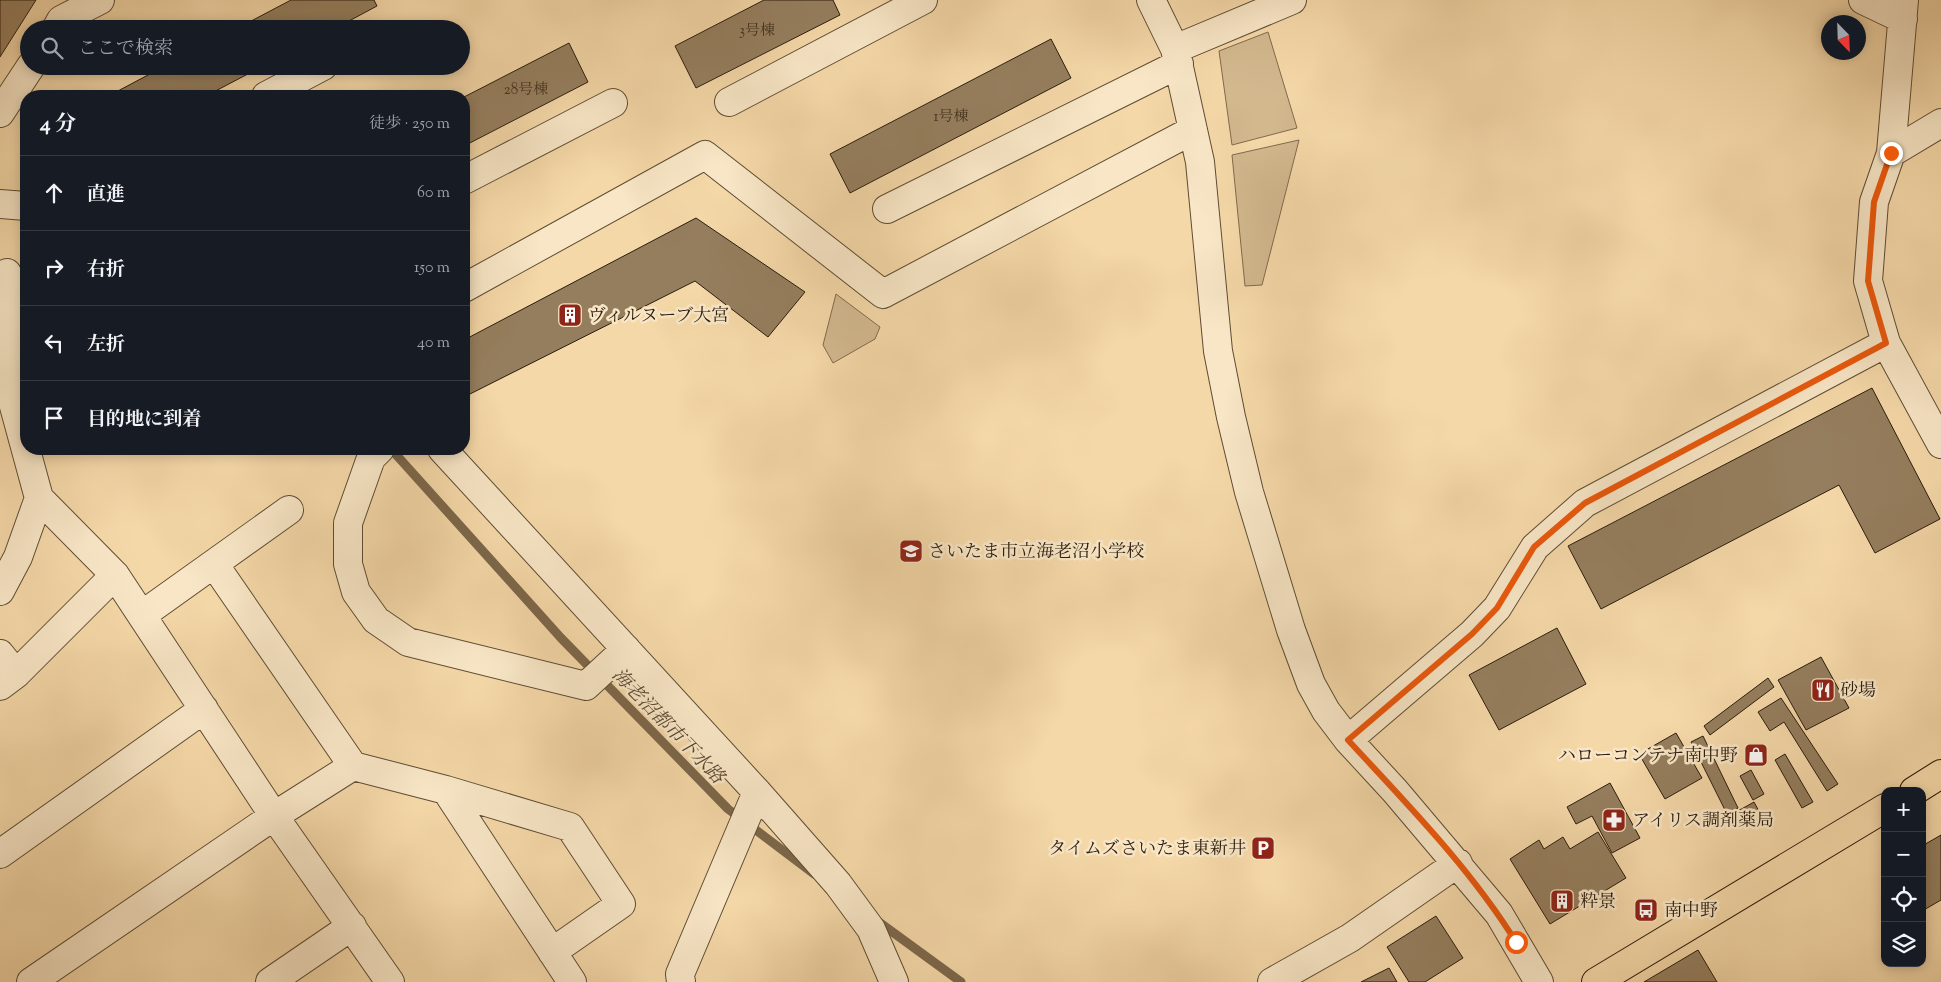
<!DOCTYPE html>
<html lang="ja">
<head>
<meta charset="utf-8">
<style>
  body { margin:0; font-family:"Sorts Mill Goudy","Noto Serif JP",serif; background:#20242c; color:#f1f3f6 }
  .controls { position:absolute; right:15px; bottom:15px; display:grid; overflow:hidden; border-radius:10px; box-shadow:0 2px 12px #0003 }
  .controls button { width:45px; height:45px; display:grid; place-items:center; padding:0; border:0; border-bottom:1px solid #363941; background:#171b24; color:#f1f3f6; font:25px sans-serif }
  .compass { position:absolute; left:1821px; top:15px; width:45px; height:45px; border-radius:50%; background:#171b24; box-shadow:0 2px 12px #0003; rotate:157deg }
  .stop { position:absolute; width:15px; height:15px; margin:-11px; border:4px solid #ea580c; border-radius:50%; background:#fff }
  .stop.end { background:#ea580c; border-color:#fff; box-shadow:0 1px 5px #0008 }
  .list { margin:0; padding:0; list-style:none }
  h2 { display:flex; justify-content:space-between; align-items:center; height:65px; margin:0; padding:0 20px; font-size:21px }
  h2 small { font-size:16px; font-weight:400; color:#9ea1a6 }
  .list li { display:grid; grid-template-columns:32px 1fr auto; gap:15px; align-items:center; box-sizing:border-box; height:75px; padding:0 20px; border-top:1px solid #363941 }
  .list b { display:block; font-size:19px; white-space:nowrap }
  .list em { font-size:16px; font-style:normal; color:#9ea1a6 }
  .icon { flex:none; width:28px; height:28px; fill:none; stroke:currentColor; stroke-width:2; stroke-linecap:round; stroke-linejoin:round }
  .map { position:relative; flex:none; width:1941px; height:982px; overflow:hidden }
  .search { position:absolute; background:#171b24; box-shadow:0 2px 12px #0003; left:20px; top:20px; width:450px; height:55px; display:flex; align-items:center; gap:12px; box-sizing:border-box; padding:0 18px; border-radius:28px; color:#9ea1a6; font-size:19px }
  .panel { position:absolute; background:#171b24; box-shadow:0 2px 12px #0003; left:20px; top:90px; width:450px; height:365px; border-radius:20px }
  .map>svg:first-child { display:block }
</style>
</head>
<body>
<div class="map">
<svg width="1941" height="982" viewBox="0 0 1941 982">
  <rect width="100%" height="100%" fill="#f5d8a8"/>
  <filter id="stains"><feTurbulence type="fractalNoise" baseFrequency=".004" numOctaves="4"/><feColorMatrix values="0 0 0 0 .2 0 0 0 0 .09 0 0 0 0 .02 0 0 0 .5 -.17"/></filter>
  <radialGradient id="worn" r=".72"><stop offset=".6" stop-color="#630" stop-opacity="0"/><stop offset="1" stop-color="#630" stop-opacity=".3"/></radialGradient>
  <!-- green -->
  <path fill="#d3b88e" stroke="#806a4e" d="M1268,32L1297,128L1232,145L1219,51Z
    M1299,140L1262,285L1245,286L1232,155Z
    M836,294L880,327L875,339L833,363L823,345Z"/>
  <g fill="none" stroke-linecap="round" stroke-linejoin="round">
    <!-- stream -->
    <path stroke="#7c674a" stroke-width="9" d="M9,305L26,306
      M391,449L561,638L728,809L814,874
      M876,920L961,982"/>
  </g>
  <!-- building -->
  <path fill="#957e5e" stroke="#2c1d0d" d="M0,0H36L0,57Z
    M291,0H374L377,6L334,29H236Z
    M764,0H833L840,15L696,88L675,46Z
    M1051,39L1071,78L850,193L830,154Z
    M569,43L588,82L464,146V97Z
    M165,66H263L206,96H118L116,92Z
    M696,218L805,292L768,337L695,281L464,397V340Z
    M1872,388L1940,519L1875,553L1839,485L1601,609L1568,546Z
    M1557,628L1586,684L1499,730L1469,675Z
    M1821,657L1849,708L1806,730L1778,680Z
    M1768,678L1774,687L1710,735L1704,726Z
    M1781,698L1838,784L1827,791L1784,722L1770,731L1758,712Z
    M1676,733L1702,778L1665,799L1639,754Z
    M1703,736L1738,808L1727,814L1691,742Z
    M1785,754L1813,802L1802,808L1775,760Z
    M1751,770L1764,794L1753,800L1740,776Z
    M1610,783L1640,838L1612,853L1592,816L1576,824L1567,807Z
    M1754,802L1760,813L1734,827L1729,816Z
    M1598,832L1626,878L1550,924L1510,859L1539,840L1544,849L1563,837L1570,849Z
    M1941,835V900L1922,911V846Z
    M1436,916L1463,958L1425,982H1409L1387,947Z
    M1698,950L1717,982H1644Z
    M1389,968L1397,982H1361Z"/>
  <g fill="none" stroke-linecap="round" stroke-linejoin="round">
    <!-- minor casing -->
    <g stroke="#5e4c34" stroke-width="30">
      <path id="minor" d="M1151,0L1175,49L1200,162L1218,351L1231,417L1249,492L1291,630L1311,684L1326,711L1348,740L1395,791L1499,914L1539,982
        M1863,0L1903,19
        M1904,0L1891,153L1874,202L1868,281L1886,343L1941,444
        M56,29L61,20L100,0
        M1175,49L1292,0
        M266,96L323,66
        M729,102L923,0
        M0,113L31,66
        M1891,153L1941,123
        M464,180L613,103
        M0,204L26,206
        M887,209L1179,64
        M7,273L6,377L39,498L115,575L274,816L390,982
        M464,288L705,155L883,294L1193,130
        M380,449L371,458L348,523V564L356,592L376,620L408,642L586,686L626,649
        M442,449L757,792L838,884L871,929L894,982
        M214,564L353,766
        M0,591L18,557L39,498
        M142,615L289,510
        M0,654L16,674
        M0,686L16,674L115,575
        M1348,740L1472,634L1497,608L1535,547L1585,503L1886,343
        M446,790L570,827L621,904L552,952
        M0,854L204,709
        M31,982L274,816L353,766L446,790L572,982
        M270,982L352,926
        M681,982L680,974L757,792
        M1272,982L1350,938L1458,863"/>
    </g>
    <!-- major casing -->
    <g stroke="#2c1d0d" stroke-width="30">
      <path id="major" d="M1914,791L1941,774
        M1596,982L1885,808"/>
    </g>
    <!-- minor -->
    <use href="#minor" stroke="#f8e6c6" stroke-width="28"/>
    <!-- major -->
    <use href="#major" stroke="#f5d8a8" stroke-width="28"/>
  </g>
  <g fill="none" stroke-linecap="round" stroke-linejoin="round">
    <!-- route -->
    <path stroke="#ea580c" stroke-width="6" d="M1516,942C1470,868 1407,804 1348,740L1472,634L1497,608L1534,547L1585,503L1886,343L1868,281L1874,202L1891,153"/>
  </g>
  <!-- icons -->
  <defs>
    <g id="building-square" transform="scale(1.25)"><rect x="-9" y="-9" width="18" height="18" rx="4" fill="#8f2418" stroke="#f8e6c6"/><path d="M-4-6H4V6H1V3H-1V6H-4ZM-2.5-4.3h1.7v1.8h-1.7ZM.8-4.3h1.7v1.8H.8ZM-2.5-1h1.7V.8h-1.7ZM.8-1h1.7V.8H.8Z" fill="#fff"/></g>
    <g id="school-square" transform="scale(1.25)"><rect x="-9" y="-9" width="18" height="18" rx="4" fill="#8f2418" stroke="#f8e6c6"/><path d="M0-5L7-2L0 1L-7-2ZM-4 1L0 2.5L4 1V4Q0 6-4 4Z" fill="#fff"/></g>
    <g id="restaurant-square" transform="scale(1.25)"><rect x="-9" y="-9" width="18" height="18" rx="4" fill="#8f2418" stroke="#f8e6c6"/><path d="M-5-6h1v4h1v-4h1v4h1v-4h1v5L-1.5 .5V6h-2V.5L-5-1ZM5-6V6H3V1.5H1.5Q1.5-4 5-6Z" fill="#fff"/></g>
    <g id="shop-square" transform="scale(1.25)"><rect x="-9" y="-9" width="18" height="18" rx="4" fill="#8f2418" stroke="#f8e6c6"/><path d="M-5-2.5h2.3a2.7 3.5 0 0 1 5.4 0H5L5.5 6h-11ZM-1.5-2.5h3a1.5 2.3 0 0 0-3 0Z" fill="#fff"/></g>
    <g id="pharmacy-square" transform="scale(1.25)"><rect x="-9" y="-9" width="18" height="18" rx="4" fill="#8f2418" stroke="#f8e6c6"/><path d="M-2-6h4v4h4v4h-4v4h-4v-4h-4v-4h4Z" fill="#fff"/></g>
    <g id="parking-square" transform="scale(1.25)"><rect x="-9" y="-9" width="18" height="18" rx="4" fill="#8f2418" stroke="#f8e6c6"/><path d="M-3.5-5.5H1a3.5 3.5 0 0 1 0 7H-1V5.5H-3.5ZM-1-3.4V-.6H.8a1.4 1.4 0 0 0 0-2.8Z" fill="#fff"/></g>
    <g id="bus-square" transform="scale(1.25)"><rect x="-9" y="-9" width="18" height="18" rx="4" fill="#8f2418" stroke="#f8e6c6"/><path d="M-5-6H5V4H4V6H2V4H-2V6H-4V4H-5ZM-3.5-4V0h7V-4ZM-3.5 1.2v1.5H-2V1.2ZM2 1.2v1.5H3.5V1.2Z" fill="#fff"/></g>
  </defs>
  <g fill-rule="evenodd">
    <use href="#building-square" x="570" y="315"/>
    <use href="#school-square" x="911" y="551"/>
    <use href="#restaurant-square" x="1823" y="690"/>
    <use href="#shop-square" x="1756" y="755"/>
    <use href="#pharmacy-square" x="1614" y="820"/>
    <use href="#parking-square" x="1263" y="848"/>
    <use href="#building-square" x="1562" y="901"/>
    <use href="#bus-square" x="1646" y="910"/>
  </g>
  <g text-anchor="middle" stroke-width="5" stroke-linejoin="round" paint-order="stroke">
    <!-- number labels -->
    <g font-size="15" fill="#463521">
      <text x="757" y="35">3号棟</text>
      <text x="526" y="94">28号棟</text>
      <text x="951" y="121">1号棟</text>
    </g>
    <!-- poi labels -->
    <g font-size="18" fill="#2c1d0d" stroke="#f8e6c6" text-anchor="start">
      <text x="588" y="321">ヴィルヌーブ大宮</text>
      <text x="928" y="557">さいたま市立海老沼小学校</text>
      <text x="1840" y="696">砂場</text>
      <text x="1738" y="761" text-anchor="end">ハローコンテナ南中野</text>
      <text x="1632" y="826">アイリス調剤薬局</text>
      <text x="1246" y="854" text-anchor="end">タイムズさいたま東新井</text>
      <text x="1580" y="907">粋景</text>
      <text x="1664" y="916">南中野</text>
    </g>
    <!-- water labels -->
    <g font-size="19" font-style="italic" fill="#5b4831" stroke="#f8e6c6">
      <text transform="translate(669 725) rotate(46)" y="7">海老沼都市下水路</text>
    </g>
  </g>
  <rect width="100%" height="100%" filter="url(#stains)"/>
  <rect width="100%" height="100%" fill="url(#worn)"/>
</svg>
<div class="controls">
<button>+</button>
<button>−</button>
<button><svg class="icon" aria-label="locate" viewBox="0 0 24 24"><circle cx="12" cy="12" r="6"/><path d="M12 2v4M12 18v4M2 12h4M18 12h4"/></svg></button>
<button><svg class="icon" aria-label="layers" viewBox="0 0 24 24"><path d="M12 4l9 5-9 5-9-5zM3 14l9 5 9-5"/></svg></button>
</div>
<svg class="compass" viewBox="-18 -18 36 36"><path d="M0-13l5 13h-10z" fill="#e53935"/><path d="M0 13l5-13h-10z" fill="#9ea1a6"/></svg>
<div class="stop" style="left:1516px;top:942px"></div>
<div class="stop end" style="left:1891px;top:153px"></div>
<div class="search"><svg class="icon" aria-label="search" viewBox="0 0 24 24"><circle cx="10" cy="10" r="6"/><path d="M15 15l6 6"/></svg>ここで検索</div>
<section class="panel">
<h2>4 分<small>徒歩 · 250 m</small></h2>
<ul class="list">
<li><svg class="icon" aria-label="ahead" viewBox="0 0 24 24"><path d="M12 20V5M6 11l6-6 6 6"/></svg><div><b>直進</b></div><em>60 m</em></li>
<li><svg class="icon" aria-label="right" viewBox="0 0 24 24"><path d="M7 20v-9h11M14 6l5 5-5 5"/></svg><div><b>右折</b></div><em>150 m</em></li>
<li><svg class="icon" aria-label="left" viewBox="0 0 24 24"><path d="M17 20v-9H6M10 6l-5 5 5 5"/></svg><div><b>左折</b></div><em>40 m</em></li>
<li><svg class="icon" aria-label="arrive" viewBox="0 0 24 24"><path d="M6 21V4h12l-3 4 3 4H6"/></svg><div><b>目的地に到着</b></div></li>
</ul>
</section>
</div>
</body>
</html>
